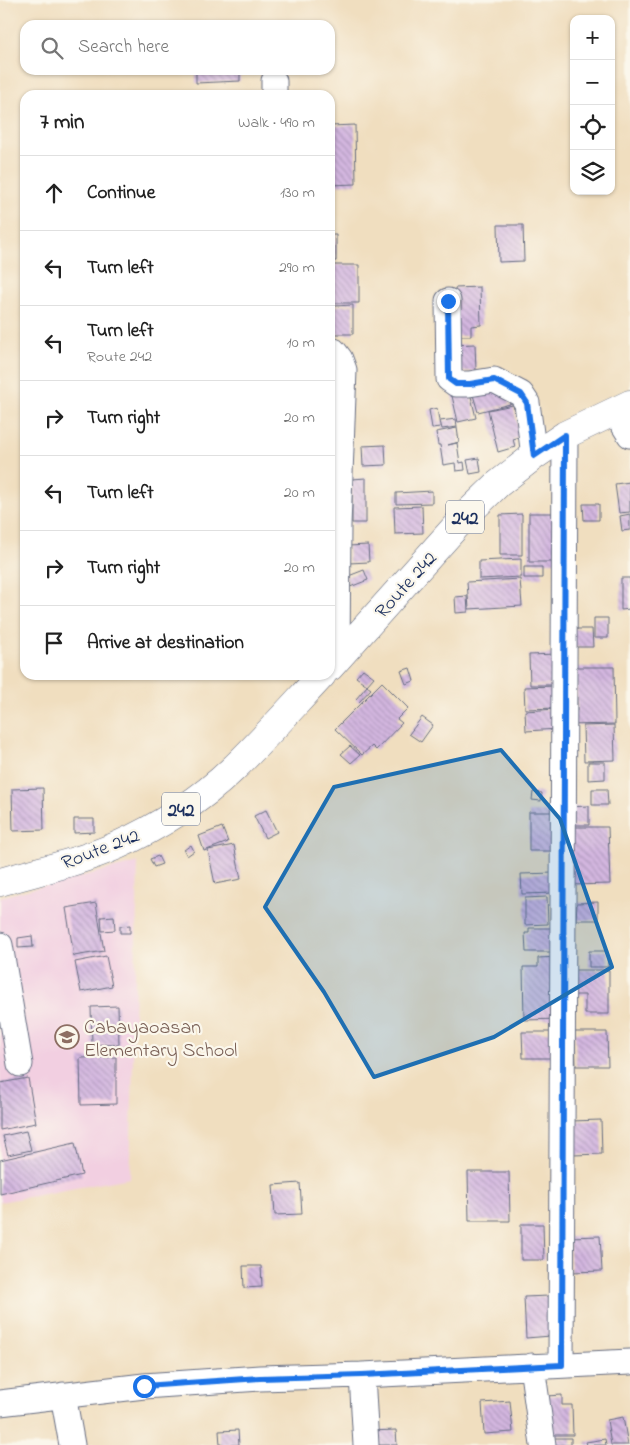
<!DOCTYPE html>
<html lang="en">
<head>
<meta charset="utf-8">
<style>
  body { margin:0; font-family:"Indie Flower",sans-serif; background:#f2f2f2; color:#222 }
  .controls { position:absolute; right:15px; top:15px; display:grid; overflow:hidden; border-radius:10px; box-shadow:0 1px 4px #0004 }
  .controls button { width:45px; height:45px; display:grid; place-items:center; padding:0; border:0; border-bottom:1px solid #e0e0e0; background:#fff; color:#222; font:25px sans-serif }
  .stop { position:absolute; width:15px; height:15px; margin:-11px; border:4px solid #1a73e8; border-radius:50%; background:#fff }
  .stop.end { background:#1a73e8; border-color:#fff; box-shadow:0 1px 5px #0008 }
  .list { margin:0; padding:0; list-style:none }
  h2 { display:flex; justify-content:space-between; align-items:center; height:65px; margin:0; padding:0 20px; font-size:21px }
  h2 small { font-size:16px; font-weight:400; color:#767676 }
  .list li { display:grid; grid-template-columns:32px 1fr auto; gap:15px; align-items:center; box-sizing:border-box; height:75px; padding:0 20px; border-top:1px solid #e0e0e0 }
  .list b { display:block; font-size:19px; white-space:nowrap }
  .list p { margin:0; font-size:16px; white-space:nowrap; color:#767676 }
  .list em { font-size:16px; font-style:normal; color:#767676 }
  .icon { flex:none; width:28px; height:28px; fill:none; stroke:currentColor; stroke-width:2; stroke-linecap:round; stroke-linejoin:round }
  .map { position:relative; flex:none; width:630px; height:1445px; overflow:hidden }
  .search { position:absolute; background:#fff; box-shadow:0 1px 4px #0004; left:20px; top:20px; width:315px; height:55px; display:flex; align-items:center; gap:12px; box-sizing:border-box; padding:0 18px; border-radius:15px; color:#767676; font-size:19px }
  .panel { position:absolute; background:#fff; box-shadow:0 1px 4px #0004; left:20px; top:90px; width:315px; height:590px; border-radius:15px }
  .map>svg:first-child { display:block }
</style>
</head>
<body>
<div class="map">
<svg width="630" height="1445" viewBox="0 0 630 1445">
  <defs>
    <pattern id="building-back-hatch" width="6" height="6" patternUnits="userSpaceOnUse" patternTransform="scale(1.25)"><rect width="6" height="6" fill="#d4b7e0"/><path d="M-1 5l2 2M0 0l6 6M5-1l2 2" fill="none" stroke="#ab95b9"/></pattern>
  </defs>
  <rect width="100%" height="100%" fill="#fbf7ec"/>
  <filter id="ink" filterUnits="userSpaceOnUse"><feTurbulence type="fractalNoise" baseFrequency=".02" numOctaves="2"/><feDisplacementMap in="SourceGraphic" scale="10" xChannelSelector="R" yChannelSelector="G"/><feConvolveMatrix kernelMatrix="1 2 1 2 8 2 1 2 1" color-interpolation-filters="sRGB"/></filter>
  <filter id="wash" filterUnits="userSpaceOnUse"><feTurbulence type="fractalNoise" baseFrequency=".0096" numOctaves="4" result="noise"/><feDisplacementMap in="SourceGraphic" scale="20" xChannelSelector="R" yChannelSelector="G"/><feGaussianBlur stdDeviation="1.12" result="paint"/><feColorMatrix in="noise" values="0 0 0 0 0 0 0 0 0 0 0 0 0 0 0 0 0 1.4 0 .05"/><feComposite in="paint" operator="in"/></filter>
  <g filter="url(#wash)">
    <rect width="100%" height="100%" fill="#f0debf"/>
    <!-- built -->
    <path fill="#f2cfe1" d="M138,862L130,1178L0,1202V897Z"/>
    <g id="blocks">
      <!-- building -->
      <path fill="url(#building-back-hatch)" d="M196,70H240V81L196,83Z
        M355,125L356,184L330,185V126Z
        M498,225H523L524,261L499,262Z
        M330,235H336V261H330Z
        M330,265H359V303H330Z
        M480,287L481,325L471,326V336H456L455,288Z
        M353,305V334H334V306Z
        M475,344L476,371L452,372L451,345Z
        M506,388L510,404L478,412L473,395Z
        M470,392L476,418L458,422L452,396Z
        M513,405L520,437L513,439L515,447L498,452L488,410Z
        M437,408L440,427L432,428L429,410Z
        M456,419L457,427L442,429L440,421Z
        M457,428L459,442L448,445L457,443L460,463L464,462L465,470L456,471L455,463L443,465L440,445H438L436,432Z
        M385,445L386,465L363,466L362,446Z
        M479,458L481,472L470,474L467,460Z
        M366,478V523H352V479Z
        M630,482V512L619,513L615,484Z
        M432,491V503L396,504V493Z
        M583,504H599V520H584Z
        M422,506L423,533L395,534L394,507Z
        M529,513H556V562H529Z
        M522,514V555H500V515Z
        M630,514V530L622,531L620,516Z
        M368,545L369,562L349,563L348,546Z
        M521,559V577L479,579V561Z
        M524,567H542V578H524Z
        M364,570L368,580L350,587L346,577Z
        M621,578H630V609L621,610Z
        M520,579L522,606L469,609L467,582Z
        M467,596L468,612L456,613L455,597Z
        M594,618H608V638H594Z
        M572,629H592L593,647H572Z
        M557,654L558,685H530L529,655Z
        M576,667H614L615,724L567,725V711H577Z
        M410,668L414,681L406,684L401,671Z
        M363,669L374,677L367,685L356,677Z
        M382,682L408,708L397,719L402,723L376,750L372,746L362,755L335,729Z
        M367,686L371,689L359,702L356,699Z
        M557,686L558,708L525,709L524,687Z
        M557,709L558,729L526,731L525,711Z
        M422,717L433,725L421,742L409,734Z
        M614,725L615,760L584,761L583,726Z
        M350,746L360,755L351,763L341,754Z
        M588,762H605V779L588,780Z
        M43,788L44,830L13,831L12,789Z
        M592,789H607L608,805H592Z
        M533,792L542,793L541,801L532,800Z
        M589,806V825H568L567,807Z
        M266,810L277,832L265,838L254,816Z
        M529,812H553V851H529Z
        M74,819H94V832L74,833Z
        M222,827L228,842L204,851L199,836Z
        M568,827H608L610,884L569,885Z
        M191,845L194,851L187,856L184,850Z
        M234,845L241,879L215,884L208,850Z
        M158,856L162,864L154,867L150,859Z
        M554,873L555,893L522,894L521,874Z
        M547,897L548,924L525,925V898Z
        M598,902V920H576L577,903Z
        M96,903L104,951L74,956L66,908Z
        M114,916L115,930L102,931L101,917Z
        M130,925V933H120V926Z
        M529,928H551L558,952H526L525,933H529Z
        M32,936L33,947L18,948V938Z
        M589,951H607L608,967H589Z
        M106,956L112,986L81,992L75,962Z
        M558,957L560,1019L524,1020L523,967H538V958Z
        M572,970H609V1014H585V995H572Z
        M118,1006L119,1045L92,1044L91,1007Z
        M522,1032H551L552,1058H523Z
        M575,1032H607L608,1066H576Z
        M116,1057V1104L81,1105L80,1058Z
        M28,1078L36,1123L0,1130V1083Z
        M601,1120L602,1154L573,1155L571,1121Z
        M26,1131L31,1150L8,1155L3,1136Z
        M75,1143L82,1175L0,1194V1160Z
        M468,1172H509L510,1221H469Z
        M300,1183L302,1214L275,1215L273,1185Z
        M521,1224H543L544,1260H521Z
        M600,1236L602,1271L571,1272L569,1237Z
        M243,1266H261L262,1287L244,1288Z
        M549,1296L551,1336L526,1338L524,1297Z
        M562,1395V1405H572L573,1435H548L546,1396Z
        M510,1401L513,1432L484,1434L482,1403Z
        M623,1417L628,1445H611L607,1420Z
        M238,1430L239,1445H220L219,1431Z
        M396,1430L397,1445H370L369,1431Z
        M549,1438H571V1445H549Z
        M605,1439L606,1445H587L586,1442Z"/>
    </g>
  </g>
  <g filter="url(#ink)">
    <use href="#blocks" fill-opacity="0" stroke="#666c80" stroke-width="1"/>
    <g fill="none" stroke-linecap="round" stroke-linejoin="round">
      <!-- minor casing -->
      <g stroke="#666c80" stroke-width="27">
        <path id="minor" d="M274,95V81
          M448,301L449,379L456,384H469L494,380L521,394L527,403L534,456
          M330,350L334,351L340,359L344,370L338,526L337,659
          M615,411L630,435
          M0,945L20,1064
          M561,1365L565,435
          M532,1366L543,1445
          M362,1375L366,1445
          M63,1395L72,1445
          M0,1403L144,1386L260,1378L362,1375L630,1362"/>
      </g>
      <!-- major casing -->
      <g stroke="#666c80" stroke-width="29">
        <path id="major" d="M330,667L467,514L498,484L534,456L565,435L630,404
          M0,882C39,871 79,862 116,846C157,828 201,800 233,769C264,739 293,706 322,675"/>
      </g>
      <!-- minor -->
      <use href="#minor" stroke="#fff" stroke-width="25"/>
      <!-- major -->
      <use href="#major" stroke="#fff" stroke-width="28"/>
    </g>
  </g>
  <g fill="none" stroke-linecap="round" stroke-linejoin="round" filter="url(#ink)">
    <!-- route -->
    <path stroke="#1a73e8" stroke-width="6" d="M144,1386L260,1378L362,1375L562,1365L565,435L534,456L527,403L521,394L494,380L470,384H456L449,379L448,301"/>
  </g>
  <!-- marked area -->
  <path fill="#1f6fb2" fill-opacity="0.2" stroke="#1f6fb2" stroke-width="4" stroke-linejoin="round" d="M501,750L560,819L612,967L494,1037L374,1077L324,992L265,907L334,787Z"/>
  <!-- icons -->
  <defs>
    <g id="school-ring" transform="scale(1.25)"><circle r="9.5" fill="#fbf7ec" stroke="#8d6e63" stroke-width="1.5"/><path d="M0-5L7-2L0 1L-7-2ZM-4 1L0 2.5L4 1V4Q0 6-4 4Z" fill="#8d6e63"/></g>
  </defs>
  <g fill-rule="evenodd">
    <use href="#school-ring" x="67" y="1037"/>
  </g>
  <g text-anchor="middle" stroke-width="4.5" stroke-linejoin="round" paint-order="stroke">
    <!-- shield labels -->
    <g fill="#fbf7ec" stroke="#5e6b89" stroke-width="1">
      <rect x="446" y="500.5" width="38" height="33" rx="4"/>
      <rect x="162" y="792.5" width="38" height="33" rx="4"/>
    </g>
    <g font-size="19" font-weight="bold" fill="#1b2f5e">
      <text x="465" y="524">242</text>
      <text x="181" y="816">242</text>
    </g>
    <!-- street labels -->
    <g font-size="20" fill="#1b2f5e" stroke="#fbf7ec">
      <text transform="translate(405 584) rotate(-48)" y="7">Route 242</text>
      <text transform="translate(100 848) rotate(-21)" y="7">Route 242</text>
    </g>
    <!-- education labels -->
    <g font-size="20" fill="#785e54" stroke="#fbf7ec" text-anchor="start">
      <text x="84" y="1033">Cabayaoasan<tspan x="84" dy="23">Elementary School</tspan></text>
    </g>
  </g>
</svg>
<div class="controls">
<button>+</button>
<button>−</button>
<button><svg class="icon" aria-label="locate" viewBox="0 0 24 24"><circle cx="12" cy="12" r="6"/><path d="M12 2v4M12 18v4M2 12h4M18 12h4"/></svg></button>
<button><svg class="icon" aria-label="layers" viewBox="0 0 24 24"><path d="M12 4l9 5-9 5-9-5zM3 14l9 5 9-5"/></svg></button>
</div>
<div class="stop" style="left:144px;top:1386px"></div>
<div class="stop end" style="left:448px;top:301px"></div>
<div class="search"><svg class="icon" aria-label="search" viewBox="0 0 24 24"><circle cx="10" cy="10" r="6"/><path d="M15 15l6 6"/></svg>Search here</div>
<section class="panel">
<h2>7 min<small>Walk · 490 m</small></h2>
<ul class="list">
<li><svg class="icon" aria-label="ahead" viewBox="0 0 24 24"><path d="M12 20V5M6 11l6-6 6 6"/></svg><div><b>Continue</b></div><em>130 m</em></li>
<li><svg class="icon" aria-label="left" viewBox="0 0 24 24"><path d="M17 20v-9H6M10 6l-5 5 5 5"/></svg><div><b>Turn left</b></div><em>290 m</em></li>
<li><svg class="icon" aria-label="left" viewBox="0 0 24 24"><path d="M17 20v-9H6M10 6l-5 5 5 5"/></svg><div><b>Turn left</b><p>Route 242</p></div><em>10 m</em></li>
<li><svg class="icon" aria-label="right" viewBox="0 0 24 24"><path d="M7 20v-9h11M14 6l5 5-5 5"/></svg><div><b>Turn right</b></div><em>20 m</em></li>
<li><svg class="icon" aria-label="left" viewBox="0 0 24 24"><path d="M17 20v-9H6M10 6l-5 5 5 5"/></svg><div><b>Turn left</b></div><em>20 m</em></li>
<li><svg class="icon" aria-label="right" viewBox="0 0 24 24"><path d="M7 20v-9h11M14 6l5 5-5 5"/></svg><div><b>Turn right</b></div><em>20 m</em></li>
<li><svg class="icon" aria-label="arrive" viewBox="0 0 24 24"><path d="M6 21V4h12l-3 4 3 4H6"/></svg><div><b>Arrive at destination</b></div></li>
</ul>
</section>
</div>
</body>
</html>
